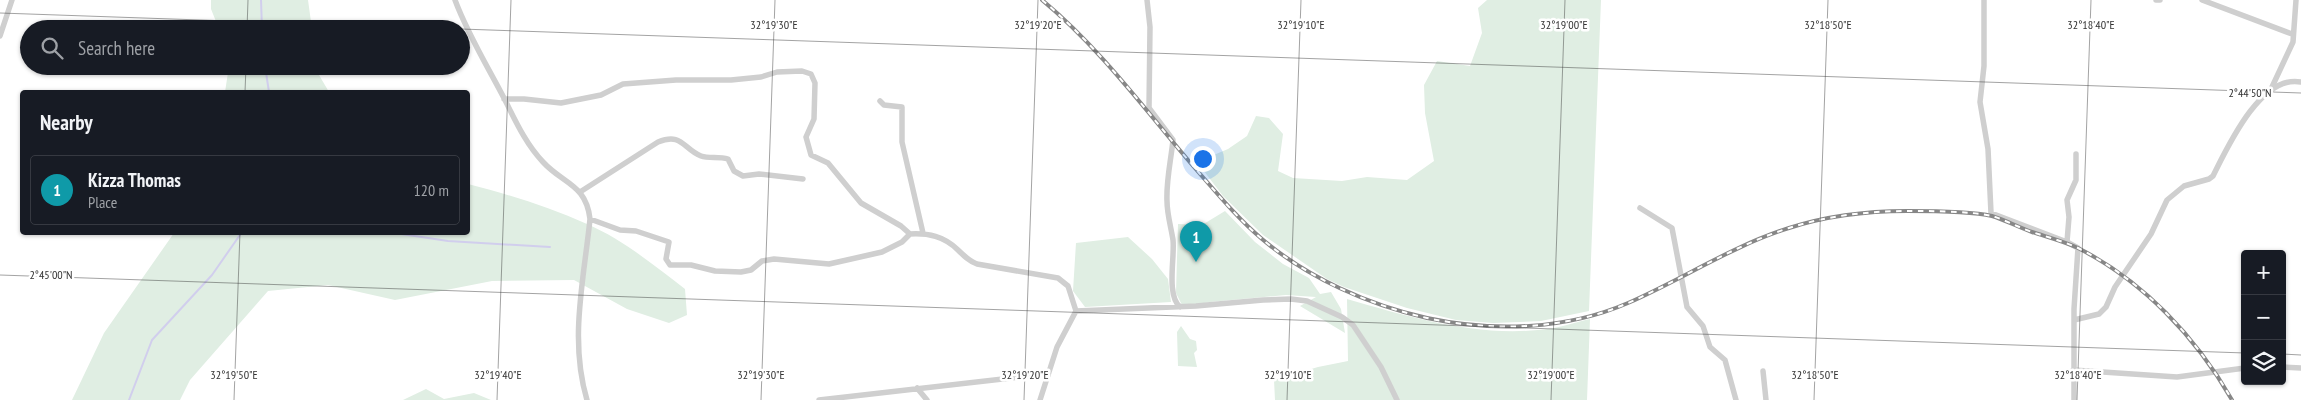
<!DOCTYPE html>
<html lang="en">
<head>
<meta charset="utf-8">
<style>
  body { margin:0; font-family:"PT Sans Narrow",sans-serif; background:#20242c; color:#f1f3f6 }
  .controls { position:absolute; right:15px; bottom:15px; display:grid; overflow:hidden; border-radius:5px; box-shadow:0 1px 4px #0004 }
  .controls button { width:45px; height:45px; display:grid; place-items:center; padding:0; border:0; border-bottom:1px solid #363941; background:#171b24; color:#f1f3f6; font:25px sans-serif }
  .you { position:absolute; left:1202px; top:158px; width:18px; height:18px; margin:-12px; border:4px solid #fff; border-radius:50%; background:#1a73e8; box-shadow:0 0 0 8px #1a73e833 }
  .badge { display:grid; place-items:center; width:32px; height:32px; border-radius:50%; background:#e2a83a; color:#fff; font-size:16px; font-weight:700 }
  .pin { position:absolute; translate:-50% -41px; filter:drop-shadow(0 1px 2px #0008) }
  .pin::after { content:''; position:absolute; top:26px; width:18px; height:15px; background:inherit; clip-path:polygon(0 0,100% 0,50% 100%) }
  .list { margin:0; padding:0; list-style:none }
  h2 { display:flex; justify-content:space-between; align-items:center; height:65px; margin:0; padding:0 20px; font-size:21px }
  h2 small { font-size:16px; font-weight:400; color:#9ea1a6 }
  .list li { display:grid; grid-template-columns:32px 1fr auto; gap:15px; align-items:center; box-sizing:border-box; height:70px; margin:0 10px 10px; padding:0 10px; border:1px solid #363941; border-radius:5px }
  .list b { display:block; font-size:19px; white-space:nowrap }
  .list p { margin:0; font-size:16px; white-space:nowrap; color:#9ea1a6 }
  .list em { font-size:16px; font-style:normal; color:#9ea1a6 }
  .icon { flex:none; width:28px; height:28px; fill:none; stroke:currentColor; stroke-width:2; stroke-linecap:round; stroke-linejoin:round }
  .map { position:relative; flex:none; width:2301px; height:400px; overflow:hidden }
  .search { position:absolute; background:#171b24; box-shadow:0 1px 4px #0004; left:20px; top:20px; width:450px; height:55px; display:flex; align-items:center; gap:12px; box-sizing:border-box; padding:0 18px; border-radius:28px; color:#9ea1a6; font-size:19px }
  .panel { position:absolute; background:#171b24; box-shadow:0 1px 4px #0004; left:20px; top:90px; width:450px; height:145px; border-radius:5px }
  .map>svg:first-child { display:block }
</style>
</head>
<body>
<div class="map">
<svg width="2301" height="400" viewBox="0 0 2301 400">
  <rect width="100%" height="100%" fill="#fff"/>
  <!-- green -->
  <path fill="#e0eee3" d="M211,0H308L312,29H219L211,9Z
    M1487,0H1601L1589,311L1541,321L1493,323L1456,320L1407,308L1344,287L1327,279L1263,235L1223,196L1197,162L1228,149L1247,136L1256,116L1269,118L1283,134L1278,171L1293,178L1342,181L1367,177L1407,180L1434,161L1425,113L1424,85L1437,61L1470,66L1482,33L1478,8Z
    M229,66H318L319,75L329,92H225Z
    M468,184C507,194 549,207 587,224C622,239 655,266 685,289L687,315L669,323L627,309L574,280L492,281L395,300L328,285L268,291L190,380L180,400H72L104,333L174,233L468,232Z
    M1225,211L1255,242L1283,264L1309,278L1320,294L1331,292L1341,309L1345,333L1300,306L1316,297L1286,295L1210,302L1183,307L1176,293L1178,224L1202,225Z
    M1128,237L1152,259L1168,279L1171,302L1085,307L1073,291L1076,243Z
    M1347,299C1410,317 1472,336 1538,330C1555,329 1573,323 1590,319L1587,400H1275L1274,380L1318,367L1348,361Z
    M1181,326L1190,339L1196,341L1197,350L1194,353L1197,367L1178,366L1177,332Z
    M426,389L444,399L474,393L491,400H403Z"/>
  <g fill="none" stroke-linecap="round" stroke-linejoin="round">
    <!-- stream -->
    <path stroke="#d1ceed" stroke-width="2" d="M261,0L262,29
      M265,66L269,92
      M388,232L448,241L550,247
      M129,400L152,340L212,275L242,232"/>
    <!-- street -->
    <path stroke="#cfcfcf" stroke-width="5.5" d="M455,0C468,35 488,67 505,100C516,122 526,144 543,162C563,184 586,184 590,219C584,279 569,340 587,400
      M1147,0L1150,27L1149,108L1173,140C1171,160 1166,181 1167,201C1167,214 1171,227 1173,240C1175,257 1166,295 1180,307
      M1984,0V66L1980,102L1988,149L1991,213L2067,242
      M2156,0H2160
      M2202,0L2292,34
      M0,36L12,0
      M2272,87L2293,42L2296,0
      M504,99H524L561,103L601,95L623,84L676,80H731L761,77L777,72L802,71L811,74L815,83L814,119L806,137L811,155L828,163L861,203L901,226L910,234
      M880,101L884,105L902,107V142L923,233
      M580,192L658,142C682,132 683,149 701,156C709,159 719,156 728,159L734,171L743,176L759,174L803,179
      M1640,208L1672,228L1687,307L1703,326L1710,347L1725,360L1736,400
      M590,219L620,230L636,231L669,242L666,259L670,265H691L715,271L741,272L751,270L762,261L774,259L829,264L882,252L902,242L910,234C928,233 944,236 958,250C964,256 969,261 977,264L1058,278L1068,286L1076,311
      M2074,320L2099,314L2106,307L2115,287L2151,234L2167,200L2184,186L2209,179L2213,176C2228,146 2261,74 2301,82
      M2282,367L2301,368
      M2073,370L2177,377L2245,368
      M1763,371L1766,400
      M917,388L927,400
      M819,400L1047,374
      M1040,400L1057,347L1076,311L1196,306L1263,300L1291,299L1307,301L1342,317L1353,325L1381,367L1397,400
      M2074,400V309L2078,248L2067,242L2069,217L2067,200L2076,180V154"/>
    <!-- rail casing -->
    <g stroke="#878787" stroke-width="4">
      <path id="rail" d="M1042,0C1100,48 1146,111 1194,167C1216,192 1237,218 1262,239C1308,278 1369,305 1427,318C1493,332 1566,330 1628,303C1683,279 1732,246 1789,228C1826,216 1868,211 1907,211C1931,211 1970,211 1992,216C2005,220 2018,227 2032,232C2047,237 2063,241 2078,248C2143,281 2196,337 2232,400"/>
    </g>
    <!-- rail -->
    <use href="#rail" stroke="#fff" stroke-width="2" stroke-dasharray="5.5" stroke-linecap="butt"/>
  </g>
  <!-- ticks -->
  <path fill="none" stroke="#323232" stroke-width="1" stroke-opacity="0.45" d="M0,13L458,29M247,29L248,0M461,29L2301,93M245,92L246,66M0,275L2245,353M2282,354L2301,355M234,400L240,232M497,400L511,0M761,400L775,0M1024,400L1038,0M1287,400L1301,0M1551,400L1565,0M1814,400L1828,0M2077,400L2091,0"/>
  <g font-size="12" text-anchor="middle" fill="#323232" stroke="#fff" stroke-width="5" stroke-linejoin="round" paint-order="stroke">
    <text x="774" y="29">32°19'30"E</text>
    <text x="1038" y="29">32°19'20"E</text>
    <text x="1301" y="29">32°19'10"E</text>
    <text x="1564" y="29">32°19'00"E</text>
    <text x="1828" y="29">32°18'50"E</text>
    <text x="2091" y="29">32°18'40"E</text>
    <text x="2250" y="97">2°44'50"N</text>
    <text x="51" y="279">2°45'00"N</text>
    <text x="234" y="379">32°19'50"E</text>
    <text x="498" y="379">32°19'40"E</text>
    <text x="761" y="379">32°19'30"E</text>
    <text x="1025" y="379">32°19'20"E</text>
    <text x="1288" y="379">32°19'10"E</text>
    <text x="1551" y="379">32°19'00"E</text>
    <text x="1815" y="379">32°18'50"E</text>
    <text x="2078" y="379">32°18'40"E</text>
  </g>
</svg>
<div class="controls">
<button>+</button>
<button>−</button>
<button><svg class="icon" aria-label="layers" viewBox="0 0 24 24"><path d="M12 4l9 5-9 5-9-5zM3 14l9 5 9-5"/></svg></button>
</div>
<div class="you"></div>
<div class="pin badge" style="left:1196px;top:262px;background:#0f9aa8">1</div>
<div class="search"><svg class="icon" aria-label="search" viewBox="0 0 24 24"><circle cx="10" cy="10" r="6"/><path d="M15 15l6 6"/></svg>Search here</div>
<section class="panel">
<h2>Nearby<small></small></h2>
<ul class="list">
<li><span class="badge" style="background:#0f9aa8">1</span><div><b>Kizza Thomas</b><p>Place</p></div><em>120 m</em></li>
</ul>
</section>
</div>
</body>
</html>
